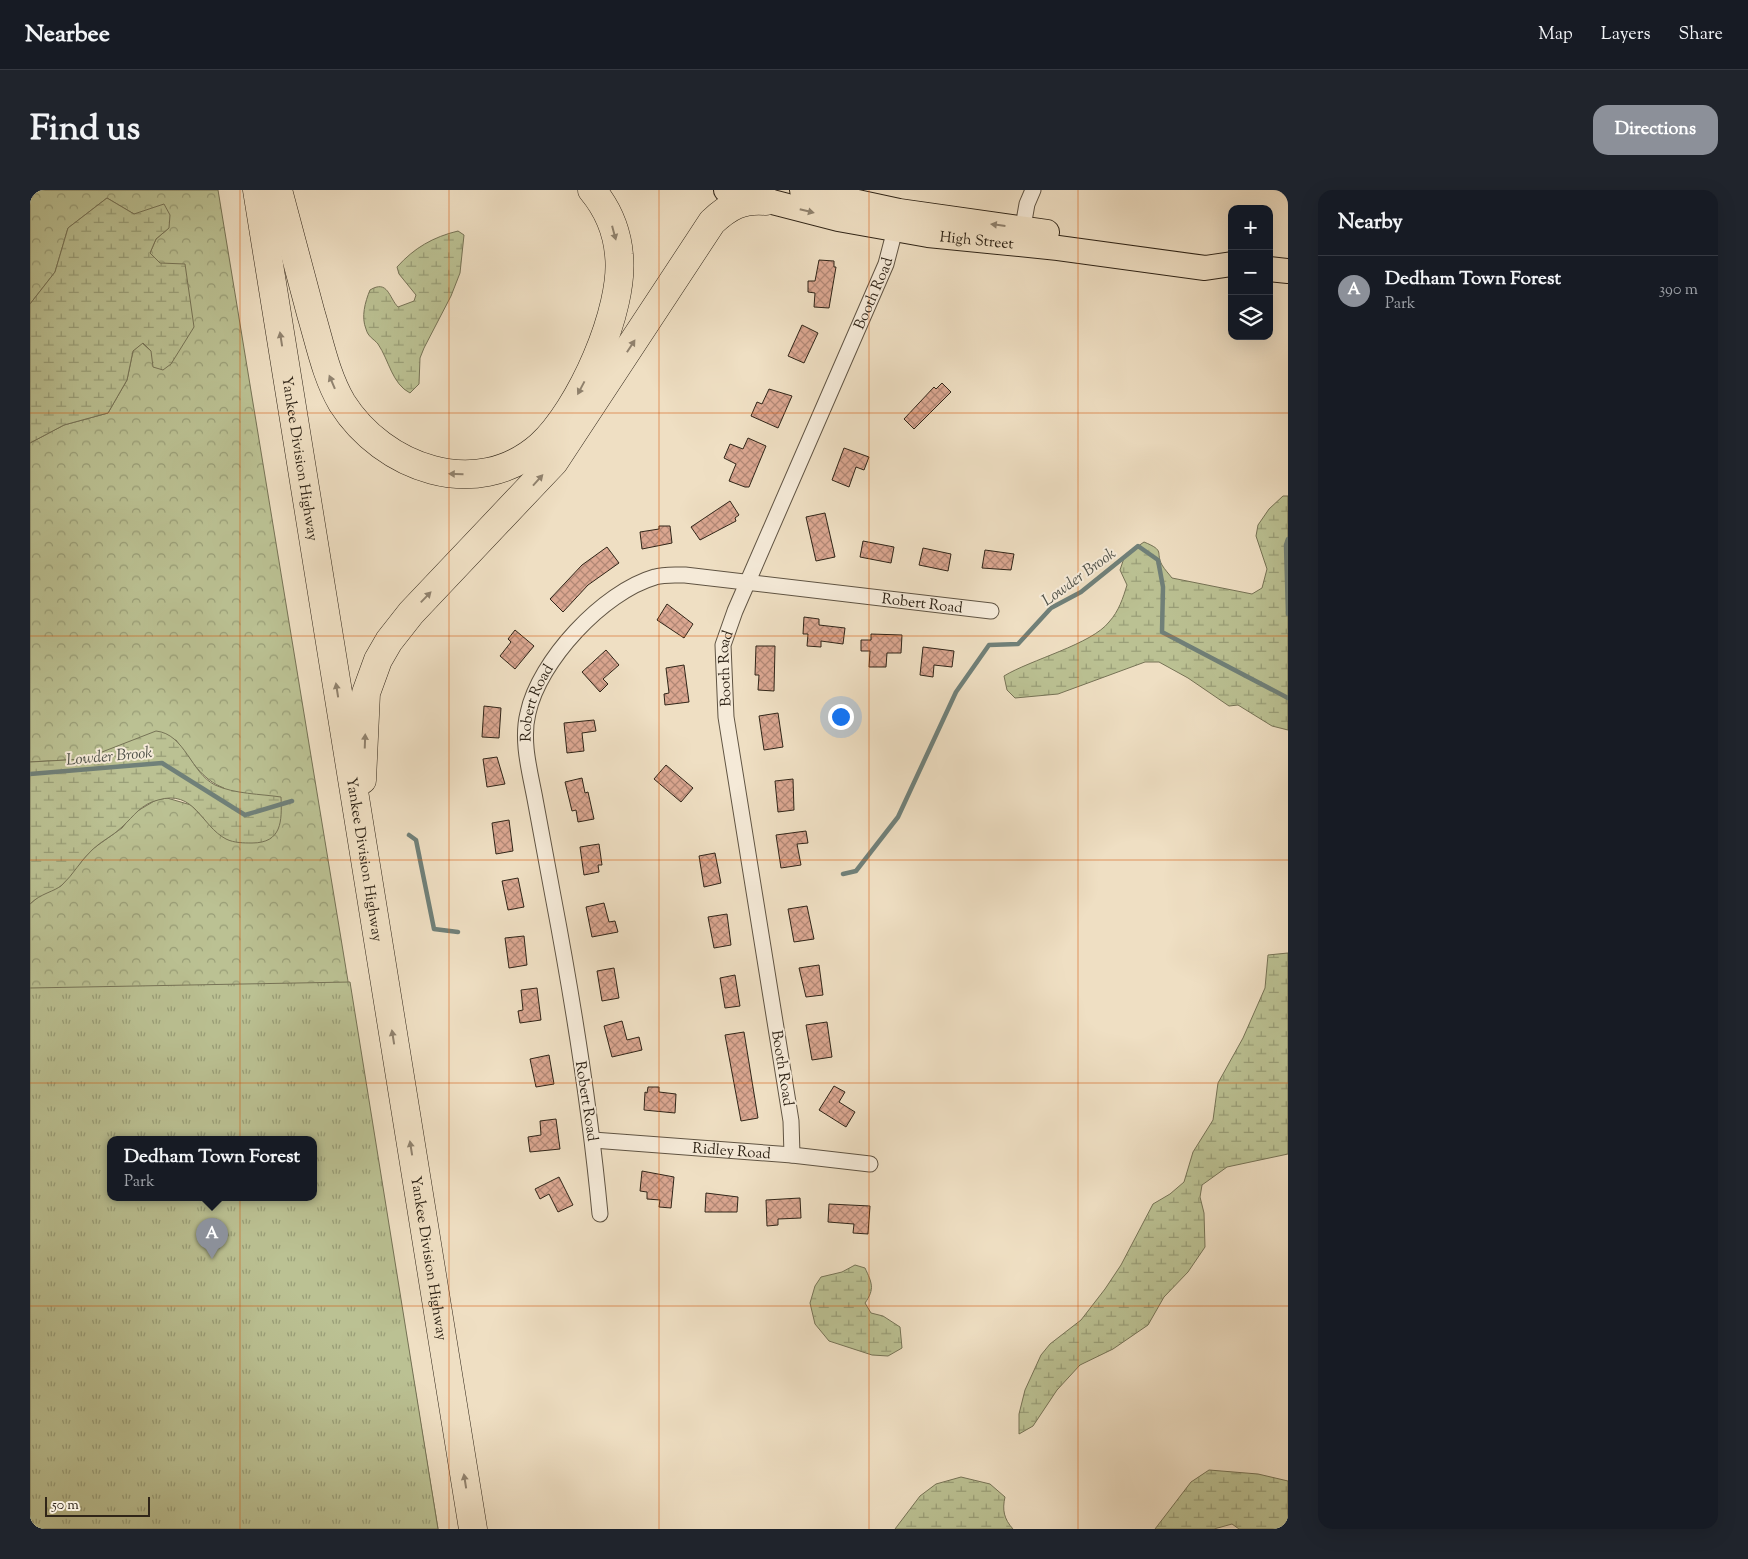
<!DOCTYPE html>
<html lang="en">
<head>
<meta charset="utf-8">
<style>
  body { margin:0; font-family:"Sorts Mill Goudy",serif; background:#20242c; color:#f1f3f6 }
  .controls { position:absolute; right:15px; top:15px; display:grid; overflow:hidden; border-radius:10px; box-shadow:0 5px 20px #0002 }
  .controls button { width:45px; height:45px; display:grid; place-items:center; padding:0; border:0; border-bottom:1px solid #363941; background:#171b24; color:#f1f3f6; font:25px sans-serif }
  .scale { position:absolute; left:15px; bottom:12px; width:105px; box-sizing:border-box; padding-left:5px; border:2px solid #302518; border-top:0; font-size:14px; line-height:18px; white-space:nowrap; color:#302518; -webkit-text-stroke:4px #f5ead8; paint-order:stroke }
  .you { position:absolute; left:810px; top:526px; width:18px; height:18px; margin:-12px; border:4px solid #fff; border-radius:50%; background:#1a73e8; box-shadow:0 0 0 8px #1a73e833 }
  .badge { display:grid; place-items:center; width:32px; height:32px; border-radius:50%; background:#8c9099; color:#fff; font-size:16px; font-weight:700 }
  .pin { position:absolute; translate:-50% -41px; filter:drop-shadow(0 1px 2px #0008) }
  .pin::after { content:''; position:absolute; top:26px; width:18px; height:15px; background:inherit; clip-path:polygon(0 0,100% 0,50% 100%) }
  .popup { position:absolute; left:77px; top:946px; width:210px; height:65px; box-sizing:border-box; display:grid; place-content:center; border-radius:10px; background:#171b24; filter:drop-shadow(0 1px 4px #0005); font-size:16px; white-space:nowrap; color:#9ea1a6 }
  .popup b { font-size:19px; color:#f1f3f6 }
  .popup::after { content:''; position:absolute; left:50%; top:100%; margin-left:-10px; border:10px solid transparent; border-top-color:#171b24 }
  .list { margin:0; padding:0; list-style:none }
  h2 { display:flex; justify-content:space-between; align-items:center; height:65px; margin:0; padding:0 20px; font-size:21px }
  h2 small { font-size:16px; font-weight:400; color:#9ea1a6 }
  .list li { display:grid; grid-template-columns:32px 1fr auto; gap:15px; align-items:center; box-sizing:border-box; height:70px; padding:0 20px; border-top:1px solid #363941 }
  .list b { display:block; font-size:19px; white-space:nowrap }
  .list p { margin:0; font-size:16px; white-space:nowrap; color:#9ea1a6 }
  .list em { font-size:16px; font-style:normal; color:#9ea1a6 }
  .icon { flex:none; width:28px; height:28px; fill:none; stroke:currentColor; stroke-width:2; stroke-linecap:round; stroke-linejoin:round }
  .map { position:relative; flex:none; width:1258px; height:1339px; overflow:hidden; border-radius:15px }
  header { display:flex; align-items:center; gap:30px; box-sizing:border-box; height:70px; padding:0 25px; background:#171b24; border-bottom:1px solid #363941 }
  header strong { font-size:24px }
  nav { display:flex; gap:28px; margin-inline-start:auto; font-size:18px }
  .intro { display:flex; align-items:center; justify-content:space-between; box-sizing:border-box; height:120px; padding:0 30px }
  h1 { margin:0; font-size:35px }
  .button { padding:12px 22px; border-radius:15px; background:#8c9099; color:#fff; font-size:18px; font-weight:700 }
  main { display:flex; gap:30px; padding:0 30px }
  aside { flex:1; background:#171b24; border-radius:15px; box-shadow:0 5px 20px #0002 }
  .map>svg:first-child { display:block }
</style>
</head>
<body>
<header>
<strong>Nearbee</strong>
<nav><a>Map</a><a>Layers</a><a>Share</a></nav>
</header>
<div class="intro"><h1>Find us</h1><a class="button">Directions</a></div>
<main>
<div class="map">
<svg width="1258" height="1339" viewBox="0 0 1258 1339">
  <defs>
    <pattern id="forest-crowns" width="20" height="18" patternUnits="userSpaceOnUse" patternTransform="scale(1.25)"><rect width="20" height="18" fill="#bbc193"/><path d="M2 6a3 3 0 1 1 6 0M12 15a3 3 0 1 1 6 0" fill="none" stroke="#989d77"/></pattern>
    <pattern id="wetland-marsh" width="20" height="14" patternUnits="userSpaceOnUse" patternTransform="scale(1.25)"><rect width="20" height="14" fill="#bbc193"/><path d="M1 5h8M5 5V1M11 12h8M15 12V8" fill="none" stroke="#989d77"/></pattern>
    <pattern id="park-tufts" width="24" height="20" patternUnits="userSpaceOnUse" patternTransform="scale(1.25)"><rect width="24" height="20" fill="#bbc193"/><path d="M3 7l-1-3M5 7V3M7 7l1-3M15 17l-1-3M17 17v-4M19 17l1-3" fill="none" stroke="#989d77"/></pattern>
    <pattern id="building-cross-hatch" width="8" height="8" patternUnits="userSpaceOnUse" patternTransform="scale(1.25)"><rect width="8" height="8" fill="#daa690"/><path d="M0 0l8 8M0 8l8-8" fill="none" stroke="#b18775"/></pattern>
  </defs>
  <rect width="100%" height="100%" fill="#efdfc3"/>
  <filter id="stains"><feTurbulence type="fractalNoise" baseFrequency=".004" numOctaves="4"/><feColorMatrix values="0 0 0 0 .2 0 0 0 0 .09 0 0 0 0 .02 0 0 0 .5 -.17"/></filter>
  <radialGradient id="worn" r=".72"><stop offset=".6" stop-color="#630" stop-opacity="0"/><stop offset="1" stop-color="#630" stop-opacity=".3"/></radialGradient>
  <!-- forest -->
  <path fill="url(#forest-crowns)" stroke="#767356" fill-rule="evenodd" d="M0,0H188L408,1339H0V714L10,705L31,696L61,660L92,638L104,623L126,610L137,608L161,615L188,643L194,598C172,590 160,569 146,550L74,562L54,569L0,572V253L34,235L78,223L97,190L103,161L112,153L121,161L130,73L120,63L126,49L139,38L104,24L77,8L38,38L25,82L0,114V120ZM81,950H283V1008H81Z"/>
  <!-- wetland -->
  <path fill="url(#wetland-marsh)" stroke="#767356" d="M77,8L104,24L134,14L140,25L139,38L126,49L120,63L130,73L155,74L164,137L141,174L133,180L123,177L121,161L113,153L103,161L97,190L78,223L34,235L0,253V114L25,82L38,38Z
    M428,41L434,45L430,83L421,106L394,158L390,168L389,194L380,203C362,194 359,170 348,154C344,149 338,147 336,139C331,127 335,112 340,100C358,89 359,108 368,117L384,111L386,105L369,84L367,77C384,58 403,47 428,41Z
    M1253,306H1258V540L1242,536L1208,515L1199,516L1158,488L1129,472H1115L1028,504L985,508L977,500L974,486C1000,470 1062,454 1079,432C1089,421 1093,408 1097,395L1090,380L1095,365L1114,352C1136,361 1125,362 1132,375C1135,380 1139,384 1142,388L1222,404L1232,398L1237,379L1226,346L1228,335L1239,319Z
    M126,541C155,544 161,583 185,595C204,604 231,604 251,607C252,631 252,653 222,653C214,653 204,653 196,649C171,636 165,599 128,610C111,614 104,626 92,637C83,646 71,651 62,660C51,670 43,685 32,695C24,702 11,703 0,714V572L54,569Z
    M1258,763V964L1197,977L1172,995L1170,1007L1174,1023L1175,1057L1158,1082L1134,1107L1118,1135L1083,1159L1050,1175L1027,1200L1003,1236L989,1244V1224L995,1200L1011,1165L1020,1154L1051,1130L1075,1099L1091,1075L1123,1014L1140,1004L1154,992L1163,962L1183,930L1188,893L1213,848L1235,798L1238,765Z
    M825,1075L835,1078C842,1093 845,1099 835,1113L841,1123L853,1126L870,1137L872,1158L858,1166L842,1165L799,1151L785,1134L780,1113L785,1096L791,1087L812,1082Z
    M1179,1280L1228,1284L1258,1291V1339H1209L1202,1334L1184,1339H1125L1161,1292Z
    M931,1287L960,1294L975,1307C972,1320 974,1329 983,1339H865L890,1306L906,1294Z"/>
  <!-- park -->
  <path fill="url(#park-tufts)" stroke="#767356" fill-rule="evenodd" d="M320,792L408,1339H0V798ZM81,950H283V1008H81Z"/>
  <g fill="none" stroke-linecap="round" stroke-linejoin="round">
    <!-- stream -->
    <path stroke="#708079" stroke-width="4.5" d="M1258,349L1256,355L1258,424
      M0,584L132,573L215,625L262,611
      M379,645L386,650L404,739L428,742
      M813,684L826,681L868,627L926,502L959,455L988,454L1021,418L1051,402L1108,356L1128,370L1133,397L1132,442L1258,508"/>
  </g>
  <!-- building -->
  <path fill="url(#building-cross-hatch)" stroke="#302518" d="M789,70L804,71V77H806L799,118L784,117L785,103L778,102V91H785Z
    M772,135L788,143L774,173L758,166Z
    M912,193L921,202L884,239L874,229L904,197L906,199Z
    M739,199L762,206L748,238L721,226L727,212L732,214Z
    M718,248L736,256L719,297H715L699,291L706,274L694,268L700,254L713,259Z
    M814,258L839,267L834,280L826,277L819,297L802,290Z
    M700,311L709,325L705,328L706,331L670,350L661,337Z
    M795,323L805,367L786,371L776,327Z
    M629,336H640L642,353L612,359L610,342L629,339Z
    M833,351L864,357L861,373L830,367Z
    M577,357L589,373L558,395L533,422L520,409L552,375Z
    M893,358L921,364L918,381L889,375Z
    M955,360L984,364L981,380L952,378Z
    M637,414L663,434L654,448L627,430Z
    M774,427L789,429V435L815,438L813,454L791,451V457L777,456L778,444H773Z
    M485,440L504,456L485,479L470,466L481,452L478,449Z
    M841,444L872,445L871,463H857L856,477H839L840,461H831V450H841Z
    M726,456H745L744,501L728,500L729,485H725Z
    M893,457L924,461L922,477L904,475L903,487L890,485Z
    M576,460L589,475L573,489L578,494L570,502L552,482Z
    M654,475L659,512L635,515L634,504L639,503L636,478Z
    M454,516L471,518L469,548L452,547Z
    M748,523L753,557L734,560L729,526Z
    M564,530L566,541L552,543L554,561L537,563L534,533Z
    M467,567L475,594L457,597L453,569Z
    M636,575L663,598L651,612L624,589Z
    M552,588L555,603L558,602L564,629L548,632L546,620L542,621L535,592Z
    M763,589L764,620L748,622L745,591Z
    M479,630L483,661L466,664L462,633Z
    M776,641L778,653L767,654L771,675L751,678L746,645Z
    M569,654L572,675H568L569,682L554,685L550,657Z
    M685,663L691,693L674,697L669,666Z
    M488,688L494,717L478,720L472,691Z
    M574,713L579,732L585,731L588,742L562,747L556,717Z
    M777,716L784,749L764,752L758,719Z
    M697,724L701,755L684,758L678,727Z
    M494,746L497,775L479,778L475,748Z
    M789,775L793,805L776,807L769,778Z
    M584,778L589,808L572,811L567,781Z
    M705,785L710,816L695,818L690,788Z
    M507,798L511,830L490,833L488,821L493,820L491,800Z
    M592,831L597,850L609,847L612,860L582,867L574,836Z
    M797,832L802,867L782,870L776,835Z
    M714,842L728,928L711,931L695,845Z
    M519,865L524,894L506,897L500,869Z
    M804,896L815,902L809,912L825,922L816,937L789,920Z
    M618,897H629V902L646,904L645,923L614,920L615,902L617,903Z
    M526,929L530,959L500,962L498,947L511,945L510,931Z
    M612,981L644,987L641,1018L629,1017L630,1010L617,1009V1002L610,1001Z
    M529,987L543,1015L528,1022L519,1004L510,1009L505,999Z
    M676,1003L708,1007L707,1022H675Z
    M770,1008L771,1028L748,1029V1035L737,1036L736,1010Z
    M799,1014L840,1016L838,1044L823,1043L824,1034L798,1032Z"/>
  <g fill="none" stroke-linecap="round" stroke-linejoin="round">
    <!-- street casing -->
    <g stroke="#605443" stroke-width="17">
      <g id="street">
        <path d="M991,48L997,14L1003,0"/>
        <path id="s1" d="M563,950L762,965L840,974"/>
        <path id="s2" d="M762,965L761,931L696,527L693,455L705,421L856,74L867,32"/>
        <path id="s3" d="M570,1024C560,918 543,811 523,706C517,674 511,642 505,609C500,582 491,551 498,523C509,471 573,402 625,387C634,384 645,385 655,385L961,421"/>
      </g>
    </g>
    <!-- primary casing -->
    <g stroke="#302518" stroke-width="26">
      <g id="primary">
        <path id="s4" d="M696,0L808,29L898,45L1028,58L1175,78L1202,74"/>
        <path d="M772,0L869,21L1017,42"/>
        <path d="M1239,79L1258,81"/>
      </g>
    </g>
    <!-- highway casing -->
    <g stroke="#302518" stroke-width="29">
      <g id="highway">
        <path id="s5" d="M227,0L443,1339"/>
        <path d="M248,0C259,41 270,83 281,124C290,154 296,186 312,213C353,278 446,312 510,256C550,220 595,119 589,65C587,41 577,18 562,0"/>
        <path d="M332,590L336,503L348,470L359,451L381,423L524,272L682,32C699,16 712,9 736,11"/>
      </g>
    </g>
    <!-- street -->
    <use href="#street" stroke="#f5ead8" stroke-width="15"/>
    <!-- primary -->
    <use href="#primary" stroke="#efdfc3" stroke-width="24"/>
    <!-- highway -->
    <use href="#highway" stroke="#efdfc3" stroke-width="28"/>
  </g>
  <!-- one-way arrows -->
  <defs><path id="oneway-solid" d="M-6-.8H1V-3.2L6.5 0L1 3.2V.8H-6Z" transform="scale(1.25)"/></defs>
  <g fill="#90826e">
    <use href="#oneway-solid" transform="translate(777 21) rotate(14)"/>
    <use href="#oneway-solid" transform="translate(968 35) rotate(-173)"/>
    <use href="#oneway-solid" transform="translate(584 43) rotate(75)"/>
    <use href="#oneway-solid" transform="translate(251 149) rotate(-99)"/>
    <use href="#oneway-solid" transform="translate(601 156) rotate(-57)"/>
    <use href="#oneway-solid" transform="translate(302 192) rotate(-113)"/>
    <use href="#oneway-solid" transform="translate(551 198) rotate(118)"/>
    <use href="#oneway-solid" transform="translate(426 284) rotate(-179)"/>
    <use href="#oneway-solid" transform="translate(508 290) rotate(-48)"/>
    <use href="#oneway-solid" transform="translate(396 407) rotate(-46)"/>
    <use href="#oneway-solid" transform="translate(307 500) rotate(-99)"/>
    <use href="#oneway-solid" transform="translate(335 551) rotate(-88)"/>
    <use href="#oneway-solid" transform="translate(363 847) rotate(-99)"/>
    <use href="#oneway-solid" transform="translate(381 958) rotate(-99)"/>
    <use href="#oneway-solid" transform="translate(435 1291) rotate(-99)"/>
  </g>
  <!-- grid -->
  <path fill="none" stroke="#d6540d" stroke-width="1" stroke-opacity="0.55" d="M210,0V1339M419,0V1339M629,0V1339M839,0V1339M1048,0V1339M0,223H1258M0,446H1258M0,670H1258M0,893H1258M0,1116H1258"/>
  <g text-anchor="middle" stroke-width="4" stroke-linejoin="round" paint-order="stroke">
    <!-- street labels -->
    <g font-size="15" fill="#302518" stroke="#f5ead8">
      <text dy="5" stroke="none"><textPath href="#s4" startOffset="256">High Street</textPath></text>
      <text dy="5" stroke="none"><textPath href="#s2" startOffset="898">Booth Road</textPath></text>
      <text dy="5" stroke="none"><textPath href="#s5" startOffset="272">Yankee Division Highway</textPath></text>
      <text dy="5" stroke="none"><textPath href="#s3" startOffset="969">Robert Road</textPath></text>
      <text dy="5" stroke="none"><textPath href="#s2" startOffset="492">Booth Road</textPath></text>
      <text dy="5" stroke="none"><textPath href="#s3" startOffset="519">Robert Road</textPath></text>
      <text dy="5" stroke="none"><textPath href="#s5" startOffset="678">Yankee Division Highway</textPath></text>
      <text transform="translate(753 878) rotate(81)" y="5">Booth Road</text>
      <text transform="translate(557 911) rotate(81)" y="5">Robert Road</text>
      <text dy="5" stroke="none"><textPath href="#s1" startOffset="139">Ridley Road</textPath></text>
      <text dy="5" stroke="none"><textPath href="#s5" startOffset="1082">Yankee Division Highway</textPath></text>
    </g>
    <!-- water labels -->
    <g font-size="16" font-style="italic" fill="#505249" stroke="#f5ead8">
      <text transform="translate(1048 386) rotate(-36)" y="6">Lowder Brook</text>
      <text transform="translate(79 565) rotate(-5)" y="6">Lowder Brook</text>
    </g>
  </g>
  <rect width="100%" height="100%" filter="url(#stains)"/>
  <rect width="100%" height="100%" fill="url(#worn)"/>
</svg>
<div class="controls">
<button>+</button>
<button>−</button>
<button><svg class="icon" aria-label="layers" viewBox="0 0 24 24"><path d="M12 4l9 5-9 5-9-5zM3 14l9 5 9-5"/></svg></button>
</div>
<div class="scale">50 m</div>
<div class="you"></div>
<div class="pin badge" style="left:182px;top:1069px">A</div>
<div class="popup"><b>Dedham Town Forest</b>Park</div>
</div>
<aside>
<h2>Nearby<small></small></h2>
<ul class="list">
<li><span class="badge">A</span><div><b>Dedham Town Forest</b><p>Park</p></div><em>390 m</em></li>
</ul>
</aside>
</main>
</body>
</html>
